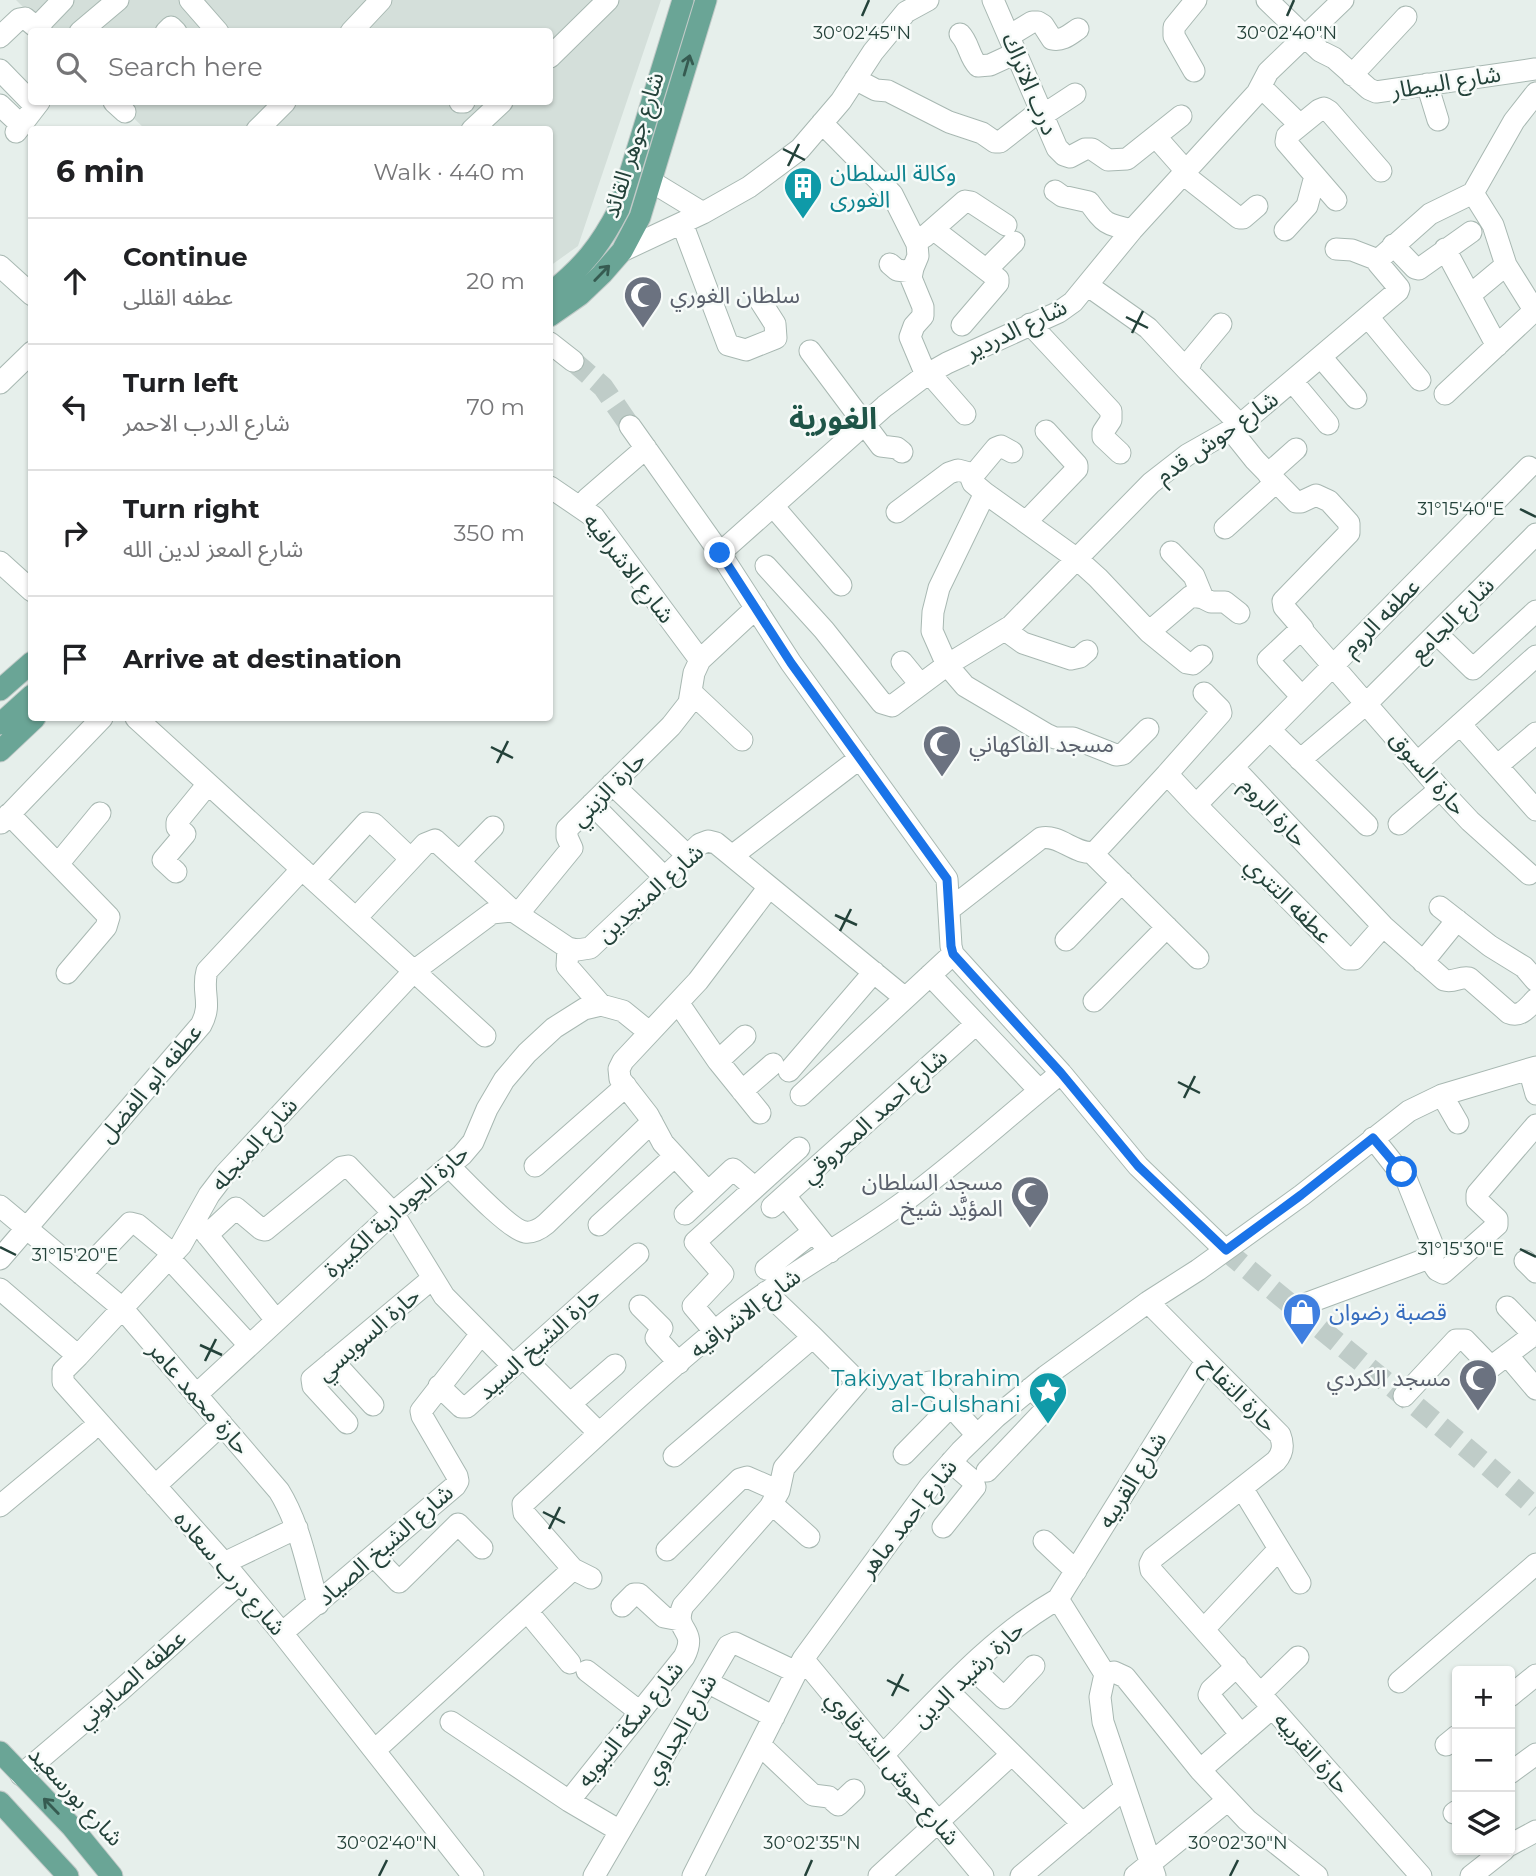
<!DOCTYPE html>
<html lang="en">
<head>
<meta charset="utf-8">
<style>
  body { margin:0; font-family:Montserrat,"Noto Sans Arabic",sans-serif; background:#f2f2f2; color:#202124 }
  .controls { position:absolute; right:21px; bottom:21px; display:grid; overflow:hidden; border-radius:7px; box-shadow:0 2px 5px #0004 }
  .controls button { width:63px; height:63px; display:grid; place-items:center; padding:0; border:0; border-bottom:2px solid #e0e0e0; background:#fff; color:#202124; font:35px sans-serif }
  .stop { position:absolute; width:21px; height:21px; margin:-16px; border:5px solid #1a73e8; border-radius:50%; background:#fff }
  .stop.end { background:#1a73e8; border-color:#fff; box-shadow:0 2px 7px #0008 }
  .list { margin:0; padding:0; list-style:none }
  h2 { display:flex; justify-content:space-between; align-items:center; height:91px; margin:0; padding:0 28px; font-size:30px }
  h2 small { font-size:23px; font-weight:400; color:#757577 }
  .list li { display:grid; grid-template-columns:46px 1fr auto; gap:21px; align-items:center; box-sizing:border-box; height:126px; padding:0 28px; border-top:2px solid #e0e0e0 }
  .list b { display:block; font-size:26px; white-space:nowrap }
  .list p { margin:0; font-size:23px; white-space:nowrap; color:#757577 }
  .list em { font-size:23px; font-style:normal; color:#757577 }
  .icon { flex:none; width:38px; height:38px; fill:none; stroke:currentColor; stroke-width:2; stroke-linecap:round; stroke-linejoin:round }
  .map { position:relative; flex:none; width:1536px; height:1876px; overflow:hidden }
  .search { position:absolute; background:#fff; box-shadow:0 2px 5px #0004; left:28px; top:28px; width:525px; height:77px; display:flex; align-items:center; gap:18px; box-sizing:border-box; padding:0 24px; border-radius:7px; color:#757577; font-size:26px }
  .panel { position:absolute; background:#fff; box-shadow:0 2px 5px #0004; left:28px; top:126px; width:525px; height:595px; border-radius:7px }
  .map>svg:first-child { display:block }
</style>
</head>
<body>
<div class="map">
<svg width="1536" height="1876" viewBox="0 0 1536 1876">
  <rect width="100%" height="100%" fill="#e6efeb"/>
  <!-- built -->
  <path fill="#d4dfda" d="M16,0H661L578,246L550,266V130L145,129L117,102H550V32L47,31Z"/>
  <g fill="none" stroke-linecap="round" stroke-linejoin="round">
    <!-- minor-tunnel -->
    <path stroke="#bfccc8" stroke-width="21" stroke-dasharray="21 10" stroke-linecap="butt" d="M573,361L603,387L630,426
      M1225,1250C1328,1337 1435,1418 1536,1508"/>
    <!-- major-tunnel -->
    <path stroke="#bfccc8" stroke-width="21" stroke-dasharray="21 10" stroke-linecap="butt" d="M660,115L694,0
      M574,287L612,246L630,212L646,163"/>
    <!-- minor casing -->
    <g stroke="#a8b8b2" stroke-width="23">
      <path id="minor" d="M190,0L218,32
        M993,0L1057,148L1064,155L1070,157L1085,149H1092L1108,160L1127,159L1181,116
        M1267,0L1320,51L1334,58L1369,89L1376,92L1535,69
        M37,27L63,0
        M80,32L118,0
        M166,32L171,27L176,32
        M351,32L381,0
        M960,34C969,43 969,57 978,66L990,65L1016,53
        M1009,36L1032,22H1038L1043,25L1052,39C1063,41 1069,35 1078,29
        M0,37L19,19L25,18L42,32
        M550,57L608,0
        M0,70L35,106
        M1194,71L1174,36V27L1196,0
        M1352,75L1406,17
        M855,79L876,90L888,91L949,122L982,133L995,142H1000L1041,110
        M1427,84L1438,120
        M1261,87L1300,125
        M114,102L125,112
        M460,102H464
        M0,105L21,125
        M1043,115L1075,94
        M822,123L892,194L917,244L918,256L913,268L911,278L923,307V316L914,326L910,337L926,375
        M257,130L285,102
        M472,130L502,102
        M16,132L39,102
        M1156,137L1186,171
        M1183,174L1239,218H1243L1257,206
        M652,182L703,213
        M1055,191L1062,196L1089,202C1105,224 1105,224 1132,230
        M1473,193L1493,225L1506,265L1536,313
        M1336,200L1286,142L1287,136L1319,110L1324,108L1329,111L1381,171
        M682,223L728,345L746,350L776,338L775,324L761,302
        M933,229L998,279V283L962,325
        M1285,230L1307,206L1315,176
        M924,237L965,201L971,202L1006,225
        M1393,245L1415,268L1419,269L1471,232
        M1336,249L1352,250L1378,260
        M1445,249L1497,346
        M622,251L703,213L749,187L800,149L841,101L873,52L906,12L928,0
        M890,264L897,270L912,272
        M0,266L32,295
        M987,269L1014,242
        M1087,285L1148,328L1188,371
        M1470,295L1506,265
        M1368,317L1420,380
        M1030,324L1111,411V420L1103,432V437L1120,453
        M1221,324L1192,359L1188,371L1240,425
        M550,343L573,361
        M810,351L881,446L897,448L902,452
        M1321,357L1356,398
        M930,374L965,414
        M1293,382L1328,424
        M0,383L32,352
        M1445,394L1534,311
        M630,426L720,553L791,663L947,879L951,946L953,954L1061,1073L1138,1166L1225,1250
        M1231,430L1255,460L1296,502H1301L1316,495L1329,501L1349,523V533L1283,601L1284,607L1303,629
        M1012,452L1001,446L996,448L971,478L973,483L985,493L939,588L933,612L932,631L947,665L965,686L1046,734L1055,738H1073L1116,755L1123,754L1148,729
        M1268,474L1296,449
        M550,487L594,517L700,660
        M985,493L1077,559L1098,578L1149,632L1187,663L1193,664L1202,656
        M587,499L646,448
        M773,506L841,585
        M897,512L949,473L958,470L973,474
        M1026,522L1077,469V465L1046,431
        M1225,528L1276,482
        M1171,552L1194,576L1203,598
        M720,553L885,406L926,375L947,363L1059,312L1073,302L1132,230L1257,93L1268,72L1343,0
        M0,562L32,591
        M766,566L824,630L882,703L892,706L947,665L1011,626L1151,483L1187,455L1240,425L1398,291L1399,288L1378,263V260L1430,214L1473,193L1514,121L1536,93
        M1005,630L1023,643L1071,659L1080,657L1087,651
        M1149,632L1191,596L1203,598L1211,602H1225L1239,613
        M1437,634L1473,669L1536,611
        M902,662L920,684
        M691,692L742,740
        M1302,697L1268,660L1301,629L1440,789L1470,821L1529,874
        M136,718L485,1036
        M1460,724L1536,810
        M1270,730L1367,825
        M1300,760L1367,703L1536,534
        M1418,762L1536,656
        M1497,766L1536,733
        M1233,767L1529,467
        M1167,774L1221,713L1220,709L1204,693
        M612,784L688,856
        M592,804L665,878
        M1196,805L1348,959H1354L1383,926
        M9,814L109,917L106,927L67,973
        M1,823L102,718
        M1399,824L1440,789
        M1092,853L1198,958
        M732,856L860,758
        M459,862L493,827
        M58,864L100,813
        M176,872L163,860L185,834L177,827V822L208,784
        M314,880L366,823L374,824L411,859
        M1440,907L1490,946L1524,967L1536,981
        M950,909L1041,838C1060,834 1076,856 1095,852L1167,774L1196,805L1233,767L1383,926L1444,980C1454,983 1460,976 1469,978L1509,1013C1521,1018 1528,1007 1536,999
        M518,914L572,848L567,837V829L671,726L689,703L694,673L700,660L756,608
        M356,918L425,844L435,840L513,911
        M1066,940L1122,882
        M568,948L567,966L601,1005
        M1423,962L1457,920
        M930,975L1039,1090
        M1094,1001L1167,927
        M679,1004L718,1061L760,1113
        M718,1061L745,1036
        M1529,1069L1536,1094
        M789,1071L874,972
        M742,1091L773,1064
        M801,1095L953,954
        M1442,1095L1458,1123
        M1373,1138L1407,1181L1435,1251L1433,1256L1429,1258
        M449,1166C462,1179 510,1230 525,1232C533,1233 540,1229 546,1224L652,1122
        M535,1166L626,1086
        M708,1192L663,1143L648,1115L620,1079L619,1069L623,1061L698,981L769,887
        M785,1196L830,1252
        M0,1206L122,1308L279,1491C300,1525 307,1566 318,1604
        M772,1207L976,1024
        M685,1214L733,1169L755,1188
        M599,1225L675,1156
        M200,1226L276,1320
        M207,1235L236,1208L261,1229L265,1230L342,1167L348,1166L393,1213L444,1296L513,1366
        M169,1258L249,1345
        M1429,1258L1437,1270L1443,1273L1497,1225V1219L1477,1200V1194L1536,1125
        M0,1259L201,1025C213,1003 201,992 207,971L302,869
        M1525,1261L1536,1272
        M766,1269L813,1232
        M81,1274L130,1223L138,1225L173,1254
        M0,1289L78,1356L63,1371V1382L224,1563L282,1633L473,1876
        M1148,1302L1280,1435C1284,1445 1283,1453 1276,1461L1153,1558L1150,1564L1151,1570L1421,1876
        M640,1306L662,1328L656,1338L679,1363
        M1507,1307L1534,1335
        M1294,1308L1429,1258
        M715,1332L693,1306L723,1274L695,1242L799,1148
        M78,1356L181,1245L209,1195L225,1174L414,971L492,913L513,911L568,948L577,950L590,948L700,844L708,841L716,843L905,998
        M1508,1356L1536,1389
        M523,1357L599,1433
        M333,1361L373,1405
        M929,1382L977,1435
        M439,1386L461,1407H467L638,1254
        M196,1395L393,1213L462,1155L473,1142L487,1109L504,1080L527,1053L554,1028L584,1009L601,1005L623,1011L649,1032
        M1404,1396L1456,1340H1465L1491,1367L1536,1333
        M570,1404L615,1365
        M347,1423L313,1386L312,1379L433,1278
        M904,1454L951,1406
        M674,1456L813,1337
        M987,1471L1046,1409L1045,1402L1031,1388
        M155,1486L222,1424
        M1242,1488L1300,1583
        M772,1504L809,1537
        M0,1506L89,1432
        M943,1527L975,1487L973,1481L951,1462
        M1044,1541L1076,1571
        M667,1550L740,1479L747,1477L779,1491
        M374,1556L399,1582L458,1524L482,1548
        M224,1563L297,1528
        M591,1578L573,1569L524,1513L523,1504C589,1443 655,1380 725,1323C781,1278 846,1244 905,1201C959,1161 1009,1115 1061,1073
        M1058,1599L1105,1674L1100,1697L1103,1722L1155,1876
        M622,1606L634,1594H639L664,1617L680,1620
        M527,1611L570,1663
        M1204,1629L1279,1549
        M282,1633L455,1486L458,1481L457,1476L422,1416L421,1411L481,1334
        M803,1659L983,1876
        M1237,1666L1211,1690L1209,1695L1241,1735
        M971,1667L1004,1698L1034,1666
        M587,1671L640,1712
        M1105,1674L1114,1672L1125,1677L1200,1770L1247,1820L1317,1876
        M707,1682L774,1717
        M1399,1682L1536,1564
        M947,1690L1083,1824
        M1260,1694L1298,1657
        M1510,1696L1536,1675
        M451,1722L569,1801L620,1831
        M760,1745L813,1795L829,1797L838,1805L854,1790
        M1446,1745L1457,1736
        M375,1750L573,1569
        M883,1755C937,1700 990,1638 1058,1599L1206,1361
        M1200,1770L1272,1708
        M1510,1773L1536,1754
        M21,1775L121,1690L240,1583
        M569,1801L684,1657C699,1628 672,1632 683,1606L770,1507L779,1491L784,1468L858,1382L813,1337L766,1292
        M1454,1813L1457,1811
        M1510,1845L1536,1831
        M594,1876L728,1646L735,1643L796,1672
        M693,1876L803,1659L930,1486L961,1451L996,1417L1046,1376L1148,1302L1198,1270L1302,1195L1409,1111L1442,1095L1536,1067
        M879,1876L1012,1754
        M1021,1876L1125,1788
        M1135,1876L1228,1800
        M1471,1876L1504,1850"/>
    </g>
    <!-- major casing -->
    <g stroke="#c2cac8" stroke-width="23">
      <path id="major" d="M550,293C583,267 600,246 619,209L683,0
        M550,316L580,295L602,274L622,251L640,217L706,0
        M0,690L32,662
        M0,724L32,695
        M0,751L35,718
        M0,1752L72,1827L112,1876
        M0,1802L68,1876"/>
    </g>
    <!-- minor -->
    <use href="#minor" stroke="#fff" stroke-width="21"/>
    <!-- major -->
    <use href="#major" stroke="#6aa596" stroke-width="21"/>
  </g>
  <!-- one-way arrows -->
  <defs><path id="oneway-shaft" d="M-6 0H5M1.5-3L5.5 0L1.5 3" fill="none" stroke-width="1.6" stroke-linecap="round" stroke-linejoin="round" transform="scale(1.75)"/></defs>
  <g stroke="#365b51">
    <use href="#oneway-shaft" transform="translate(687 65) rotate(-74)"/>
    <use href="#oneway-shaft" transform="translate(602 273) rotate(-46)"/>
    <use href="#oneway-shaft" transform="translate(51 1806) rotate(-134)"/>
  </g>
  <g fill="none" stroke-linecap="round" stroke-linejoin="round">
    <!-- route -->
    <path stroke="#1a73e8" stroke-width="9" d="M720,553L791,663L947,879L951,946L953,954L1061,1073L1138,1166L1226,1250L1301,1195L1373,1138L1402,1172"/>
  </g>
  <!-- ticks -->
  <path fill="none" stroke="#24423a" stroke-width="2.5" d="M862,16L869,0M1287,16L1294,0M783,149L805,160M788,166L799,144M1126,317L1148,328M1132,333L1143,311M1520,509L1536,517M491,747L513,758M497,763L508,741M835,915L857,925M840,931L851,909M1178,1082L1200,1093M1184,1098L1195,1076M0,1247L16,1255M1520,1249L1536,1257M200,1345L222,1355M205,1361L216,1339M543,1512L565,1523M549,1529L560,1507M887,1680L909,1691M892,1696L903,1674M379,1876L387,1860M805,1876L812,1860M1230,1876L1238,1860"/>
  <!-- icons -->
  <defs>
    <g id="building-pin" transform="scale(2.0125)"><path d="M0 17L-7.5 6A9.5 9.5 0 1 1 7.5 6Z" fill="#0f9aa8" stroke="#f7fbf9"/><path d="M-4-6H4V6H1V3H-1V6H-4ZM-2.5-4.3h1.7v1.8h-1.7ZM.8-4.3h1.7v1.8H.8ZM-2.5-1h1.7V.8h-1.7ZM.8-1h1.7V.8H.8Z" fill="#fff"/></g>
    <g id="mosque-pin" transform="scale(2.0125)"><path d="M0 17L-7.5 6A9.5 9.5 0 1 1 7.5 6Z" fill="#6b7280" stroke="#f7fbf9"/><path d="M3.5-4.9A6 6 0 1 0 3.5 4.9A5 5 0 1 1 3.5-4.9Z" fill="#fff"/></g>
    <g id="shop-pin" transform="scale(2.0125)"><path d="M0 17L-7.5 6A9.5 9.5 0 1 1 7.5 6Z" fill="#3f7fe0" stroke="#f7fbf9"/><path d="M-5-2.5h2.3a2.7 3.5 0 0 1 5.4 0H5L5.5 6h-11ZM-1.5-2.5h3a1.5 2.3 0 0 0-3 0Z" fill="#fff"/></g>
    <g id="sight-pin" transform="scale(2.0125)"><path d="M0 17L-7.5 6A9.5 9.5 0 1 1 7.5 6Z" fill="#0f9aa8" stroke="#f7fbf9"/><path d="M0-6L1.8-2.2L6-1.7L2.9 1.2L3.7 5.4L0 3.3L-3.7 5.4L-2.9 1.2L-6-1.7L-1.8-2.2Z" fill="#fff"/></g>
  </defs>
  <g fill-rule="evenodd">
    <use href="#building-pin" x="803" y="186"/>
    <use href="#mosque-pin" x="643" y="295"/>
    <use href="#mosque-pin" x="942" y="744"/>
    <use href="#mosque-pin" x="1030" y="1195"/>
    <use href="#shop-pin" x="1302" y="1312"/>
    <use href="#mosque-pin" x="1478" y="1378"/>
    <use href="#sight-pin" x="1048" y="1391"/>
  </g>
  <g text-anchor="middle" stroke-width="5" stroke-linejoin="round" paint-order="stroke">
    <!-- street labels -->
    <g font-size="23" fill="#24423a" stroke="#f7fbf9">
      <text transform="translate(1446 82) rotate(-9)" y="8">شارع البيطار</text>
      <text transform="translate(1030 84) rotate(67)" y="8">درب الاتراك</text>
      <text transform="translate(633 145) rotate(-72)" y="8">شارع جوهر القائد</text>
      <text transform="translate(1016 329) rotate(-26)" y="8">شارع الدردير</text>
      <text transform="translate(1217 437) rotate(-35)" y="8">شارع حوش قدم</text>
      <text transform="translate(629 568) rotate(52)" y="8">شارع الاشرافيه</text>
      <text transform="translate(1381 617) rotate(-45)" y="8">عطفه الروم</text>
      <text transform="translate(1452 619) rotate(-45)" y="8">شارع الجامع</text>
      <text transform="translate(1428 773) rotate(49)" y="8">حارة السوق</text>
      <text transform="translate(608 789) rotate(-45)" y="8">حارة الزيني</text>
      <text transform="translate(1274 812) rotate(47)" y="8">حارة الروم</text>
      <text transform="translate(650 893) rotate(-42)" y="8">شارع المنجدين</text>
      <text transform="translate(1289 900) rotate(45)" y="8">عطفه التتري</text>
      <text transform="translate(150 1083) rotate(-50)" y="8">عطفه ابو الفضل</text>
      <text transform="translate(874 1116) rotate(-42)" y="8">شارع احمد المحروقي</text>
      <text transform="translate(254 1144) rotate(-48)" y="8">شارع المنجله</text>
      <text transform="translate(396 1211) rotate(-42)" y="8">حارة الجودارية الكبيرة</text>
      <text transform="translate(745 1313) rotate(-37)" y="8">شارع الاشراقيه</text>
      <text transform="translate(368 1334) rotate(-41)" y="8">حارة السويسي</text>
      <text transform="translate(539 1343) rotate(-42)" y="8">حارة الشيخ السيد</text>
      <text transform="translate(1239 1394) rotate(45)" y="8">حارة التفاح</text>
      <text transform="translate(199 1398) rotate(49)" y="8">حارة محمد عامر</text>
      <text transform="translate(1132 1480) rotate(-58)" y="8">شارع القربيه</text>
      <text transform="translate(908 1518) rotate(-52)" y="8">شارع احمد ماهر</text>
      <text transform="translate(385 1545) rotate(-41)" y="8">شارع الشيخ الصياد</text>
      <text transform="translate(230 1573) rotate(49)" y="8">شارع درب سعاده</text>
      <text transform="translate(968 1674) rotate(-43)" y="8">حارة رشيد الدين</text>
      <text transform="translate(131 1679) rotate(-41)" y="8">عطفه الصابوني</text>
      <text transform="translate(630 1724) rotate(-51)" y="8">شارع سكة النبويه</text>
      <text transform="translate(680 1729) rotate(-60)" y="8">شارع الجداوي</text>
      <text transform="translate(1312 1753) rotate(48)" y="8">حارة القربيه</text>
      <text transform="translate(893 1768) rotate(50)" y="8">شارع حوش الشرقاوي</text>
      <text transform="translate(76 1796) rotate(47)" y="8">شارع بورسعيد</text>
    </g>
    <!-- culture labels -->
    <g font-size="23" fill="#0d838f" stroke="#f7fbf9" text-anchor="start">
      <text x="830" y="181">وكالة السلطان<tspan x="830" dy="26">الغورى</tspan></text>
      <text x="1021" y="1386" text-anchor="end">Takiyyat Ibrahim<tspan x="1021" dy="26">al-Gulshani</tspan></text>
    </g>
    <!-- worship labels -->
    <g font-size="23" fill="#5b616d" stroke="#f7fbf9" text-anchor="start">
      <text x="670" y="303">سلطان الغوري</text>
      <text x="969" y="752">مسجد الفاكهاني</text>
      <text x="1003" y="1190" text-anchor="end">مسجد السلطان<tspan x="1003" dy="26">المؤيَّد شيخ</tspan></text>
      <text x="1451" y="1386" text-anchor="end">مسجد الكردي</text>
    </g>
    <!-- shop labels -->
    <g font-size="23" fill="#366cbe" stroke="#f7fbf9" text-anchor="start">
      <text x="1329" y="1320">قصبة رضوان</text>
    </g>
    <!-- district labels -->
    <g font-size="30" font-weight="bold" fill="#1f5548" stroke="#f7fbf9">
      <text x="833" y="429">الغورية</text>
    </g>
  </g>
  <g font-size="18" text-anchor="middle" fill="#24423a" stroke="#f7fbf9" stroke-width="5" stroke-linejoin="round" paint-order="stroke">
    <text x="862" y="39">30°02'45"N</text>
    <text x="1287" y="39">30°02'40"N</text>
    <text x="1461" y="515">31°15'40"E</text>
    <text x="1461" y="1255">31°15'30"E</text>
    <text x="75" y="1261">31°15'20"E</text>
    <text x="387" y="1849">30°02'40"N</text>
    <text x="812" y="1849">30°02'35"N</text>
    <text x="1238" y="1849">30°02'30"N</text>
  </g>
</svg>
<div class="controls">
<button>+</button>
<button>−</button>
<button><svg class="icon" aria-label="layers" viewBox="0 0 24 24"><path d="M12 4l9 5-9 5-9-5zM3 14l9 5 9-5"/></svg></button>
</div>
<div class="stop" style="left:1402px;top:1172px"></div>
<div class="stop end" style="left:720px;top:553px"></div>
<div class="search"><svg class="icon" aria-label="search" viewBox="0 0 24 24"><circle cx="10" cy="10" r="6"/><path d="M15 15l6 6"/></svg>Search here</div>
<section class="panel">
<h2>6 min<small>Walk · 440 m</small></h2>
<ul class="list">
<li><svg class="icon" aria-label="ahead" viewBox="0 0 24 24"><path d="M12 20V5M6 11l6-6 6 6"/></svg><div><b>Continue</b><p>عطفه القللى</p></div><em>20 m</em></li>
<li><svg class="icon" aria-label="left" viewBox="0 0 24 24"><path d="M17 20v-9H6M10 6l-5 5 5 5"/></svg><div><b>Turn left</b><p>شارع الدرب الاحمر</p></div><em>70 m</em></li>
<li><svg class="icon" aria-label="right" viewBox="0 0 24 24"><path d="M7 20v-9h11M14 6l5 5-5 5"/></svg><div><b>Turn right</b><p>شارع المعز لدين الله</p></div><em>350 m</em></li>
<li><svg class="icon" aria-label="arrive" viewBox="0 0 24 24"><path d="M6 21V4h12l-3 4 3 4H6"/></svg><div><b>Arrive at destination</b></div></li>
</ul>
</section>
</div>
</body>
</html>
